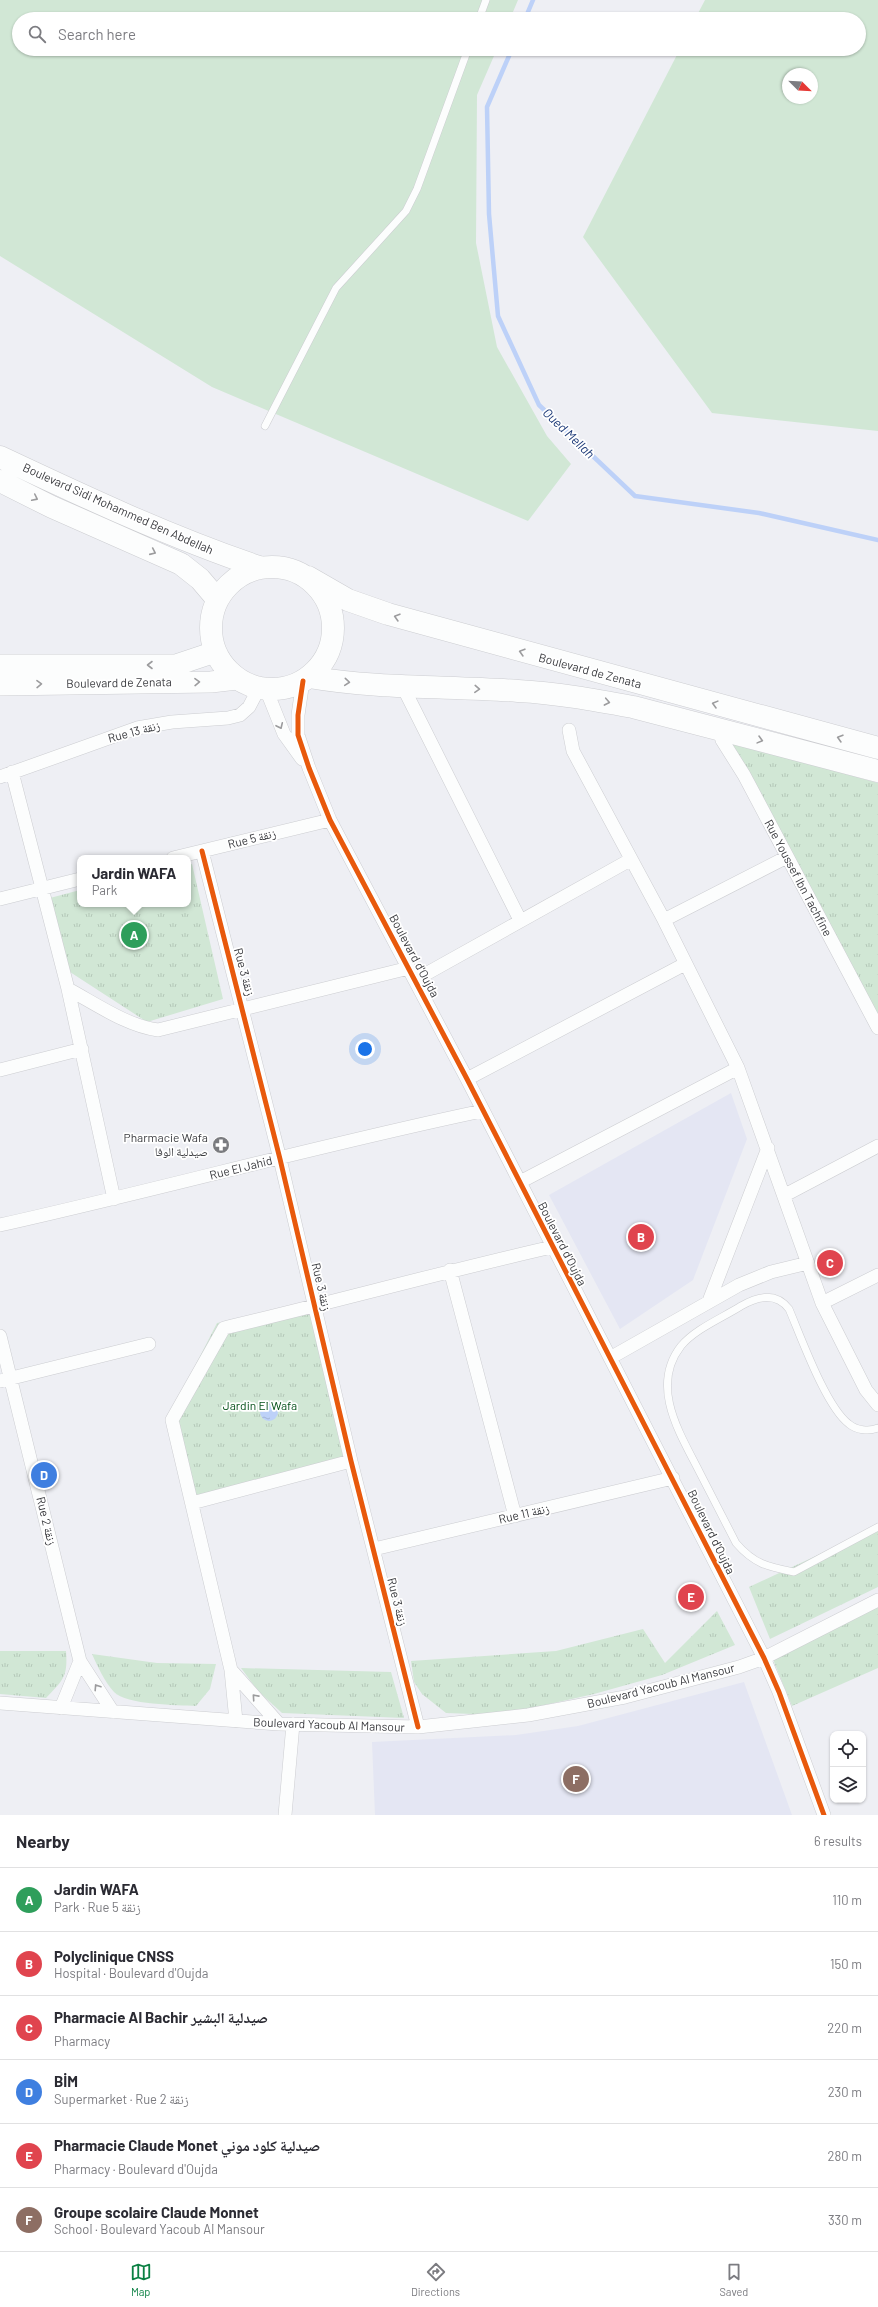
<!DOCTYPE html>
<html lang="en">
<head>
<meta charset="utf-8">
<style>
  body { margin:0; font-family:Barlow,"Noto Naskh Arabic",sans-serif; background:#f2f2f3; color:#2b2b33 }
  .controls { position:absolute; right:12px; bottom:12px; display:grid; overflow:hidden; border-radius:8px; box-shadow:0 1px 3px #0004 }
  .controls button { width:36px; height:36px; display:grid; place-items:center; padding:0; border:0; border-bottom:1px solid #e1e1e2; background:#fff; color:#2b2b33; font:20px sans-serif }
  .compass { position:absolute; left:782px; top:68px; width:36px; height:36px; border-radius:50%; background:#fff; box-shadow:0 1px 3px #0004; rotate:114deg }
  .you { position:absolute; left:365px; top:1049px; width:14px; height:14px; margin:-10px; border:3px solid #fff; border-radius:50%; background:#1a73e8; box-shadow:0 0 0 6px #1a73e833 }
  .badge { display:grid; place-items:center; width:26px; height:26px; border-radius:50%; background:#0b8043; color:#fff; font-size:13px; font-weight:700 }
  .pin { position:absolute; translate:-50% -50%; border:2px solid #fff; box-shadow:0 1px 4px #0006 }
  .popup { position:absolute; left:77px; top:855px; width:114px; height:52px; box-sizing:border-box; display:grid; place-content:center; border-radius:8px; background:#fff; filter:drop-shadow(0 1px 3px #0005); font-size:13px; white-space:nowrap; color:#7c7c81 }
  .popup b { font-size:15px; color:#2b2b33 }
  .popup::after { content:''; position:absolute; left:50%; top:100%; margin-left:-8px; border:8px solid transparent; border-top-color:#fff }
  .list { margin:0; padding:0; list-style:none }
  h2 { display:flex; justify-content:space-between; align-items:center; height:52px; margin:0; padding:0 16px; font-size:17px }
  h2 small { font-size:13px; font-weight:400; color:#7c7c81 }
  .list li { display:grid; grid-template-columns:26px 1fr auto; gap:12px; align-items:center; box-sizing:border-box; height:64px; padding:0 16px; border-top:1px solid #e1e1e2 }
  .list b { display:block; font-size:15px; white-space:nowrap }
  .list p { margin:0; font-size:13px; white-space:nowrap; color:#7c7c81 }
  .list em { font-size:13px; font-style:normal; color:#7c7c81 }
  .icon { flex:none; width:22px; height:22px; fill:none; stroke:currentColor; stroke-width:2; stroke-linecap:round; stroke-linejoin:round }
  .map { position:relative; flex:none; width:878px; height:1815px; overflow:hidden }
  .search { position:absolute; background:#fff; box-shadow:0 1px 3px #0004; left:12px; right:12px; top:12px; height:44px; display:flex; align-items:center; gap:10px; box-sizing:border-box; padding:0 14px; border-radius:22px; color:#7c7c81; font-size:15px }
  .sheet { height:436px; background:#fff }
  nav { display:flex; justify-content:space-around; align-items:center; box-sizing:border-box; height:56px; border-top:1px solid #e1e1e2; background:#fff; font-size:11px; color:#7c7c81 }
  nav a { display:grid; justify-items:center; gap:2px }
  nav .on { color:#0b8043 }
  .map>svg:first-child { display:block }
</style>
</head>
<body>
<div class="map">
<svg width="878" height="1815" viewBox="0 0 878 1815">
  <defs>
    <pattern id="park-tufts" width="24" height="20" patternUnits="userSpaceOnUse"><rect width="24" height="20" fill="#d1e7d5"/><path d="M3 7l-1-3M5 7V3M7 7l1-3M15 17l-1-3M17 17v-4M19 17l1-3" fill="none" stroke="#b4c7b8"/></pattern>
    <pattern id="water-ripples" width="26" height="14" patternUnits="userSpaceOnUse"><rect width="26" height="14" fill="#bdd1f8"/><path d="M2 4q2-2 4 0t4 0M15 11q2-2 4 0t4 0" fill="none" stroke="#a3b4d6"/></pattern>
  </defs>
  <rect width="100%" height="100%" fill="#eeeff4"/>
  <!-- built -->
  <path fill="#e4e6f3" d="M731,1093L747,1139L693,1280L620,1329L549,1195Z
    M744,1682L792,1815H375L372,1742L516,1735L578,1726Z"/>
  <!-- grass -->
  <path fill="#d1e7d5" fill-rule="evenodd" d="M0,0H518L510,19H19V49H497L477,95L476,243L497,347L547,436L571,464L528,521L212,387L0,256Z
    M705,0H878V431L712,413L583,237L680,49H859V19H695ZM788,74H812V98H788Z"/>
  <!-- park -->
  <path fill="url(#park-tufts)" d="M731,742L878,783V1026Z
    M192,864L223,999L147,1022L70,972L50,898L80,890V904H188V865Z
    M315,1306L351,1461L192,1503L175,1405L217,1323Z
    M878,1527V1587L770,1639L749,1587Z
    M878,1604V1668L792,1706L772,1657Z
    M717,1611L735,1645L662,1675L594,1694L500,1715L446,1713L422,1694L414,1682L411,1661L556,1651L643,1629L665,1663Z
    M0,1651H66C68,1677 63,1680 46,1698L0,1694Z
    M92,1654L157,1663L216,1664L210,1689L196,1706C178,1705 126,1705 114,1692C104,1681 98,1667 92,1654Z
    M241,1668L391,1672L404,1718L282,1713L258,1691Z"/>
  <!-- water -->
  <path fill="url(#water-ripples)" d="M260 1412a9 9 0 1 1 18 0a9 9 0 1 1-18 0Z"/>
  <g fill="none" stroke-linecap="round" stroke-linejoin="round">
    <!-- stream -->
    <path stroke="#bdd1f8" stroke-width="4.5" d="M525,19L533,0
      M512,49L487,107L489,214L498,316L539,405L635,496L759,513L878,540"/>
    <!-- lane casing -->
    <g stroke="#cccdd1" stroke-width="8">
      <path id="lane" d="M479,19L486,0
        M265,426L336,288L406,211L417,189L468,49
        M878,1428C869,1432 856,1430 849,1424C826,1407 801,1337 789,1309C776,1292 758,1296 741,1306C722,1318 695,1329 681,1346C649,1387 681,1435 700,1473C712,1496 724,1520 736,1543C754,1564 768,1567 794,1572L878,1527"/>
    </g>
    <!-- street casing -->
    <g stroke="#cccdd1" stroke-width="14">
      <path id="street" d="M303,681L298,715V735L309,768L330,820L467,1079L764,1658L779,1692L824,1815
        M402,685L520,920
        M266,689L284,734L302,759
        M719,729L722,740L744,775L878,1028
        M569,730L573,751L664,920L738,1068L822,1303L866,1390L878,1405
        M12,772L68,989L114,1199
        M0,777L137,728L172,722L228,718L240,715L249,707L259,688
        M202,851L280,1159L351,1461L418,1727
        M173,858L330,820
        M0,899L80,879
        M664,920L787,857
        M415,980L630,860
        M68,989C96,1004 127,1026 158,1030L409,968
        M0,1070L82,1049
        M467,1079L685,964
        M520,1182L738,1068
        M785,1195L878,1146
        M0,1225C161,1189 320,1145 482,1111
        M450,1270L515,1516
        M709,1301L768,1148
        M822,1303L878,1275
        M0,1336L80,1661L113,1712
        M610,1358L739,1285L771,1272L808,1263
        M0,1381L149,1344
        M192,1503L351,1461
        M374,1549L673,1478
        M231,1670L279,1724
        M0,1703L279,1724L418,1727L528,1715L625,1697L739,1667L764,1658L878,1600
        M61,1708L80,1661
        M236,1721L231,1670L172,1420L224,1328C334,1302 442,1272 552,1247
        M285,1815L293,1724"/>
    </g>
    <!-- primary casing -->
    <g stroke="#cccdd1" stroke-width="22">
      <path id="primary" d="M0,665H176L215,652
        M0,685L211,682L237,679"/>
    </g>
    <!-- highway casing -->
    <g stroke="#cccdd1" stroke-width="23">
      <path id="highway" d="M0,457C85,497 170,537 259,567
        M0,481L52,507L181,564L200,579L217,599
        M211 628a61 61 0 1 1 122 0a61 61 0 1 1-122 0Z
        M308,577L348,600L388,614L878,748
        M309,677C378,689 449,686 518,691C557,693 595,700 633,707L878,771"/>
    </g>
    <!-- lane -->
    <use href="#lane" stroke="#fcfdfd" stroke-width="7"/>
    <!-- street -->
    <use href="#street" stroke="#fcfdfd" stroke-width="13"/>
    <!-- primary -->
    <use href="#primary" stroke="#fcfdfd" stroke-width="21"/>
    <!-- highway -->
    <use href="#highway" stroke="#fcfdfd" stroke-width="22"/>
    <!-- cycleway casing -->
    <g stroke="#fff" stroke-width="8">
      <path id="cycleway" d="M303,681L298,715V735L309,768L330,820L467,1079L764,1658L779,1692L824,1815
        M202,851L280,1159L351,1461L418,1727"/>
    </g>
    <!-- cycleway -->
    <use href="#cycleway" stroke="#e8590c" stroke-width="5"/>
  </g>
  <!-- one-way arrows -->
  <defs><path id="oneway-chevron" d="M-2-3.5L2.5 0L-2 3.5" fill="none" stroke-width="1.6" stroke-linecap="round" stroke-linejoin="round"/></defs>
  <g stroke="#9c9c9e">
    <use href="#oneway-chevron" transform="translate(35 498) rotate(26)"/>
    <use href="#oneway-chevron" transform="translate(153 552) rotate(24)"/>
    <use href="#oneway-chevron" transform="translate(397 617) rotate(-164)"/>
    <use href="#oneway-chevron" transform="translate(522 652) rotate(-164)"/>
    <use href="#oneway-chevron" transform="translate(150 665) rotate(-180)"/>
    <use href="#oneway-chevron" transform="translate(197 682) rotate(-1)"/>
    <use href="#oneway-chevron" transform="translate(347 682) rotate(5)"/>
    <use href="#oneway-chevron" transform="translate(39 684) rotate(-1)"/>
    <use href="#oneway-chevron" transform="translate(477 689) rotate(3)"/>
    <use href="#oneway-chevron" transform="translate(607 702) rotate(11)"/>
    <use href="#oneway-chevron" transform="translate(715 704) rotate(-165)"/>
    <use href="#oneway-chevron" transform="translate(280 726) rotate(65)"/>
    <use href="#oneway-chevron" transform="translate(840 738) rotate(-164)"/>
    <use href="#oneway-chevron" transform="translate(760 740) rotate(15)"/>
    <use href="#oneway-chevron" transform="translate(97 1687) rotate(-123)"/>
    <use href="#oneway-chevron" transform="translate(255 1697) rotate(-132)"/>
  </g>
  <!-- icons -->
  <defs>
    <g id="pharmacy-disc" transform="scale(0.9)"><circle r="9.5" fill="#7a7b7f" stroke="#fff"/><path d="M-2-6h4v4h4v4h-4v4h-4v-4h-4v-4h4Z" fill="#fff"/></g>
  </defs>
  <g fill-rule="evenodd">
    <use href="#pharmacy-disc" x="221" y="1145"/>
  </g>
  <g text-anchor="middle" stroke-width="3.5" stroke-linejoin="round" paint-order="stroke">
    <!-- street labels -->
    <g font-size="12" fill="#3b3c40" stroke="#fff">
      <text transform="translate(118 509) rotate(24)" y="4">Boulevard Sidi Mohammed Ben Abdellah</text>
      <text transform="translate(590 671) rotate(15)" y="4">Boulevard de Zenata</text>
      <text transform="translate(119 683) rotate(-1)" y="4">Boulevard de Zenata</text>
      <text transform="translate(134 732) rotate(-15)" y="4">Rue 13 زنقة</text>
      <text transform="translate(252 839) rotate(-14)" y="4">Rue 5 زنقة</text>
      <text transform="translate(798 878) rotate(62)" y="4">Rue Youssef Ibn Tachfine</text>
      <text transform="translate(414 956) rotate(62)" y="4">Boulevard d'Oujda</text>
      <text transform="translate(244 972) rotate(75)" y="4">Rue 3 زنقة</text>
      <text transform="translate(241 1168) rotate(-14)" y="4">Rue El Jahid</text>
      <text transform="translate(562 1244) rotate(63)" y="4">Boulevard d'Oujda</text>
      <text transform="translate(321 1287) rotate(77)" y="4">Rue 3 زنقة</text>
      <text transform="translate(524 1514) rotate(-13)" y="4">Rue 11 زنقة</text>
      <text transform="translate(46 1521) rotate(76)" y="4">Rue 2 زنقة</text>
      <text transform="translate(711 1532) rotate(64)" y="4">Boulevard d'Oujda</text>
      <text transform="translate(397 1602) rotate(76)" y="4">Rue 3 زنقة</text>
      <text transform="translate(661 1686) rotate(-14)" y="4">Boulevard Yacoub Al Mansour</text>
      <text transform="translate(329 1725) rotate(2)" y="4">Boulevard Yacoub Al Mansour</text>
    </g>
    <!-- poi labels -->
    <g font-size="12" fill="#3b3c40" stroke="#fff" text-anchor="end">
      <text x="208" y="1142">Pharmacie Wafa<tspan x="208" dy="14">صيدلية الوفا</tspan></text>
    </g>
    <!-- park labels -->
    <g font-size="12" fill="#024f17" stroke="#fff">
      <text x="260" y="1410">Jardin El Wafa</text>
    </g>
    <!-- water labels -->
    <g font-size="13" font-style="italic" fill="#1d3a78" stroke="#fff">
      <text transform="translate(569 433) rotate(44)" y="5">Oued Mellah</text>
    </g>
  </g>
</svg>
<div class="controls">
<button><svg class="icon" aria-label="locate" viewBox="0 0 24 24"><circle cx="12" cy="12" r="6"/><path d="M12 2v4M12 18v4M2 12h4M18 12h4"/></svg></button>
<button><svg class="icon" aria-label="layers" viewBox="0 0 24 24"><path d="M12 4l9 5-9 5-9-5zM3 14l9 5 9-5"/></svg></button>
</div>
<svg class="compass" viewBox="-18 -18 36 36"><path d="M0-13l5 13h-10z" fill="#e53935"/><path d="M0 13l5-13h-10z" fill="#7c7c81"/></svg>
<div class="you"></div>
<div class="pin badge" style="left:134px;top:935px;background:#2e9e5b">A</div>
<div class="popup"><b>Jardin WAFA</b>Park</div>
<div class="pin badge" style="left:641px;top:1237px;background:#e0444e">B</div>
<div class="pin badge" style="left:830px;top:1263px;background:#e0444e">C</div>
<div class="pin badge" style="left:44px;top:1475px;background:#3f7fe0">D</div>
<div class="pin badge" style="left:691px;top:1597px;background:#e0444e">E</div>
<div class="pin badge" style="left:576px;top:1779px;background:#8d6e63">F</div>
<div class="search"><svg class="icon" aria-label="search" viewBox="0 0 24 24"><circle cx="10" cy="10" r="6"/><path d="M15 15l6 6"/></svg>Search here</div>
</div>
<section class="sheet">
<h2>Nearby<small>6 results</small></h2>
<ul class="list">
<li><span class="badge" style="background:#2e9e5b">A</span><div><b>Jardin WAFA</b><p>Park · Rue 5 زنقة</p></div><em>110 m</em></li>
<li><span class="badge" style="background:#e0444e">B</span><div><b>Polyclinique CNSS</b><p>Hospital · Boulevard d'Oujda</p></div><em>150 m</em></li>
<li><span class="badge" style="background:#e0444e">C</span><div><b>Pharmacie Al Bachir صيدلية البشير</b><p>Pharmacy</p></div><em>220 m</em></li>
<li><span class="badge" style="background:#3f7fe0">D</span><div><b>BİM</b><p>Supermarket · Rue 2 زنقة</p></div><em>230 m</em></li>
<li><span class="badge" style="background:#e0444e">E</span><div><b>Pharmacie Claude Monet صيدلية كلود موني</b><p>Pharmacy · Boulevard d'Oujda</p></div><em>280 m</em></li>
<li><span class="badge" style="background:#8d6e63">F</span><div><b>Groupe scolaire Claude Monnet</b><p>School · Boulevard Yacoub Al Mansour</p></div><em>330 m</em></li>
</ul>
</section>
<nav>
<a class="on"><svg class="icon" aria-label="map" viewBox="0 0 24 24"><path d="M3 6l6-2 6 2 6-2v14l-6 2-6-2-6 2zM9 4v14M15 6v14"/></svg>Map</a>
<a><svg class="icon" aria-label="directions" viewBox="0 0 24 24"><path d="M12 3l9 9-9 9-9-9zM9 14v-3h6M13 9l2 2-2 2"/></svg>Directions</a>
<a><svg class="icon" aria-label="saved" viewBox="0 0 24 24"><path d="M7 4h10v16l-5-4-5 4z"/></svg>Saved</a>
</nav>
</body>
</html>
